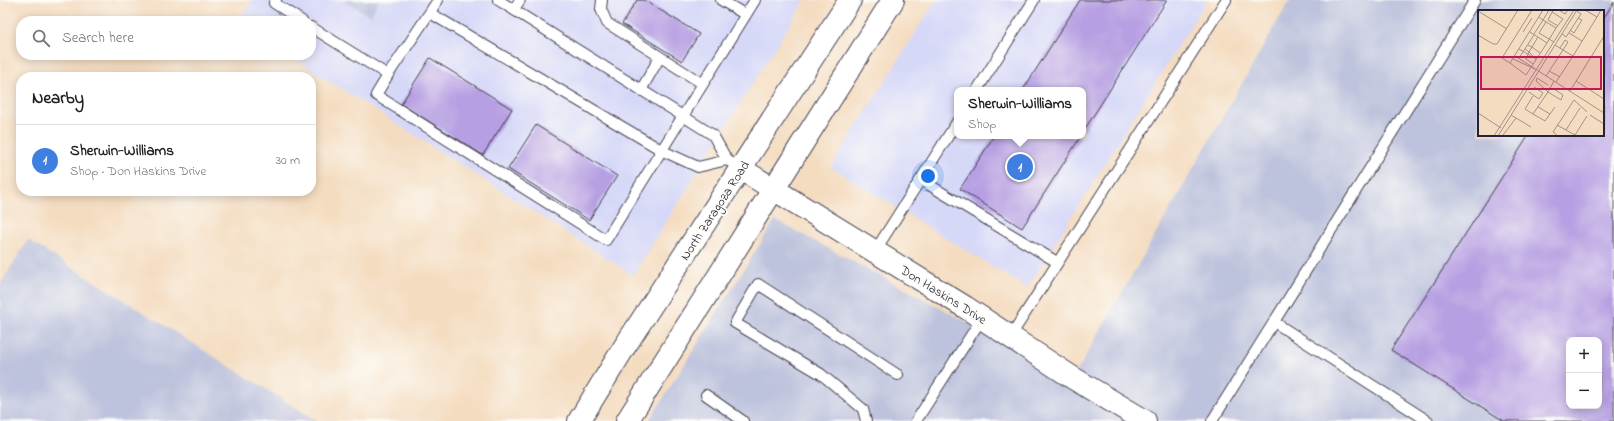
<!DOCTYPE html>
<html lang="en">
<head>
<meta charset="utf-8">
<style>
  body { margin:0; font-family:"Indie Flower",sans-serif; background:#f2f2f2; color:#202124 }
  .controls { position:absolute; right:12px; bottom:12px; display:grid; overflow:hidden; border-radius:8px; box-shadow:0 2px 10px #0003 }
  .controls button { width:36px; height:36px; display:grid; place-items:center; padding:0; border:0; border-bottom:1px solid #e0e0e0; background:#fff; color:#202124; font:20px sans-serif }
  .you { position:absolute; left:928px; top:176px; width:14px; height:14px; margin:-10px; border:3px solid #fff; border-radius:50%; background:#1a73e8; box-shadow:0 0 0 6px #1a73e833 }
  .badge { display:grid; place-items:center; width:26px; height:26px; border-radius:50%; background:#c8321e; color:#fff; font-size:13px; font-weight:700 }
  .pin { position:absolute; translate:-50% -50%; border:2px solid #fff; box-shadow:0 1px 4px #0006 }
  .popup { position:absolute; left:954px; top:87px; width:132px; height:52px; box-sizing:border-box; display:grid; place-content:center; border-radius:8px; background:#fff; filter:drop-shadow(0 1px 3px #0005); font-size:13px; white-space:nowrap; color:#757577 }
  .popup b { font-size:15px; color:#202124 }
  .popup::after { content:''; position:absolute; left:50%; top:100%; margin-left:-8px; border:8px solid transparent; border-top-color:#fff }
  .list { margin:0; padding:0; list-style:none }
  h2 { display:flex; justify-content:space-between; align-items:center; height:52px; margin:0; padding:0 16px; font-size:17px }
  h2 small { font-size:13px; font-weight:400; color:#757577 }
  .list li { display:grid; grid-template-columns:26px 1fr auto; gap:12px; align-items:center; box-sizing:border-box; height:72px; padding:0 16px; border-top:1px solid #e0e0e0 }
  .list b { display:block; font-size:15px; white-space:nowrap }
  .list p { margin:0; font-size:13px; white-space:nowrap; color:#757577 }
  .list em { font-size:13px; font-style:normal; color:#757577 }
  .icon { flex:none; width:22px; height:22px; fill:none; stroke:currentColor; stroke-width:2; stroke-linecap:round; stroke-linejoin:round }
  .map { position:relative; flex:none; width:1614px; height:421px; overflow:hidden }
  .search { position:absolute; background:#fff; box-shadow:0 2px 10px #0003; left:16px; top:16px; width:300px; height:44px; display:flex; align-items:center; gap:10px; box-sizing:border-box; padding:0 14px; border-radius:16px; color:#757577; font-size:15px }
  .panel { position:absolute; background:#fff; box-shadow:0 2px 10px #0003; left:16px; top:72px; width:300px; height:124px; border-radius:16px }
  .map>svg:first-child { display:block }
</style>
</head>
<body>
<div class="map">
<svg width="1614" height="421" viewBox="0 0 1614 421">
  <rect width="100%" height="100%" fill="#fdfcf7"/>
  <filter id="ink" filterUnits="userSpaceOnUse"><feTurbulence type="fractalNoise" baseFrequency=".025" numOctaves="2"/><feDisplacementMap in="SourceGraphic" scale="8" xChannelSelector="R" yChannelSelector="G"/><feConvolveMatrix kernelMatrix="1 2 1 2 8 2 1 2 1" color-interpolation-filters="sRGB"/></filter>
  <filter id="wash" filterUnits="userSpaceOnUse"><feTurbulence type="fractalNoise" baseFrequency=".012" numOctaves="4" result="noise"/><feDisplacementMap in="SourceGraphic" scale="16" xChannelSelector="R" yChannelSelector="G"/><feGaussianBlur stdDeviation="0.9" result="paint"/><feColorMatrix in="noise" values="0 0 0 0 0 0 0 0 0 0 0 0 0 0 0 0 0 1.4 0 .05"/><feComposite in="paint" operator="in"/></filter>
  <g filter="url(#wash)">
    <rect width="100%" height="100%" fill="#f4dcc0"/>
    <!-- built -->
    <path fill="#d6d8f8" fill-rule="evenodd" d="M252,0H805L633,275L289,55H311V21H238Z
      M936,0H1207L1027,288L831,167ZM957,90H1083V136H957Z"/>
    <!-- industrial -->
    <path fill="#bec3dd" fill-rule="evenodd" d="M346,0H379L371,16L345,2Z
      M1290,0H1614V421H649L775,220L1073,378ZM1479,11H1603V135H1479ZM1569,340H1599V406H1569Z
      M28,240L317,421H0V285Z"/>
    <g id="blocks">
      <!-- building -->
      <path fill="#b69fe2" fill-rule="evenodd" d="M637,0H644L699,34L682,61L622,24Z
        M1080,0H1167L1083,132V90H1023Z
        M1614,2V421H1504L1391,350L1529,135H1603V19ZM1569,340H1599V406H1569Z
        M430,58L512,109L483,155L401,104Z
        M536,125L617,176L589,220L508,169Z
        M994,136H1081L1022,228L960,189Z"/>
    </g>
  </g>
  <g filter="url(#ink)">
    <use href="#blocks" fill-opacity="0" stroke="#423e4f" stroke-width="1"/>
    <g fill="none" stroke-linecap="round" stroke-linejoin="round">
      <!-- lane casing -->
      <g stroke="#423e4f" stroke-width="12">
        <path id="lane" d="M276,0L274,3L302,21
          M498,0L713,135L727,160L732,163
          M602,0L601,9L607,23L703,84
          M721,0L746,15
          M514,9L520,0
          M430,13L663,151L698,167L727,160
          M311,27L388,75L438,0
          M388,75L376,95L606,240L755,0
          M641,90L660,57
          M977,90L1034,0
          M921,180L1057,262
          M875,251L957,122
          M1274,322L1428,421
          M1010,337L1226,0
          M706,395L743,421
          M866,421L863,409L821,374L735,323L758,284L898,375
          M916,421L982,318
          M1212,421L1475,0"/>
      </g>
      <!-- secondary casing -->
      <g stroke="#423e4f" stroke-width="24">
        <path id="secondary" d="M741,169L965,307L1073,378L1145,421
          M579,421L625,346L850,0
          M627,421L893,0"/>
      </g>
      <!-- lane -->
      <use href="#lane" stroke="#fff" stroke-width="10"/>
      <!-- secondary -->
      <use href="#secondary" stroke="#fff" stroke-width="22"/>
    </g>
  </g>
  <g text-anchor="middle" stroke-width="4" stroke-linejoin="round" paint-order="stroke">
    <!-- street labels -->
    <g font-size="13" fill="#22223b" stroke="#fdfcf7">
      <text transform="translate(714 210) rotate(-57)" y="5">North Zaragoza Road</text>
      <text transform="translate(944 294) rotate(32)" y="5">Don Haskins Drive</text>
    </g>
  </g>
  <!-- overview -->
  <g transform="translate(1478 10)">
    <rect width="126" height="126" fill="#f4dcc0"/>
    <path fill="none" stroke="#a0928b" stroke-width="1" d="M54,0L24,48L32,53L65,0M76,0L74,2L85,9L78,18M81,0L87,4L90,0M107,0L119,7L123,0M0,1L29,19M74,2L70,10L80,16M68,12L61,23L76,32M92,20L96,23L104,10L100,8M45,22L54,8M91,23L104,31M56,24L65,10L61,7M84,24L88,27L103,4L99,1M0,25L15,34H19L40,0M60,27L54,37L62,43M69,33L78,18L65,10L71,0M50,35L54,37L51,42L55,46M77,35L85,40L90,32L87,30L82,38M41,39L58,49M47,39L51,42L48,49L55,54M37,46L126,103M95,46L119,7M41,48L56,25M35,49L57,59M32,53L48,65L69,33L52,22M71,61L82,67M68,66L85,40L95,46L78,72M98,71L126,89M70,75L59,68L58,71L70,82L55,104L67,111L77,97M56,77L65,83L61,89M76,79L85,85L83,90L70,82L76,71M92,81L126,26M51,82L61,89M55,86L47,99L55,104M60,97L72,104M0,103L23,118M33,105L53,117M112,105L126,114M79,115L97,125L109,106M88,120L102,98M25,125L38,108M16,126L96,0M20,126L99,0M80,126L75,122L96,90L109,102"/>
    <path fill="#c2185b" fill-opacity="0.15" stroke="#c2185b" stroke-width="2" d="M3,47H123V79H3Z"/>
    <rect width="126" height="126" fill="none" stroke="#22223b" stroke-width="2"/>
  </g>
</svg>
<div class="controls">
<button>+</button>
<button>−</button>
</div>
<div class="you"></div>
<div class="pin badge" style="left:1020px;top:167px;background:#3f7fe0">1</div>
<div class="popup"><b>Sherwin-Williams</b>Shop</div>
<div class="search"><svg class="icon" aria-label="search" viewBox="0 0 24 24"><circle cx="10" cy="10" r="6"/><path d="M15 15l6 6"/></svg>Search here</div>
<section class="panel">
<h2>Nearby<small></small></h2>
<ul class="list">
<li><span class="badge" style="background:#3f7fe0">1</span><div><b>Sherwin-Williams</b><p>Shop · Don Haskins Drive</p></div><em>30 m</em></li>
</ul>
</section>
</div>
</body>
</html>
